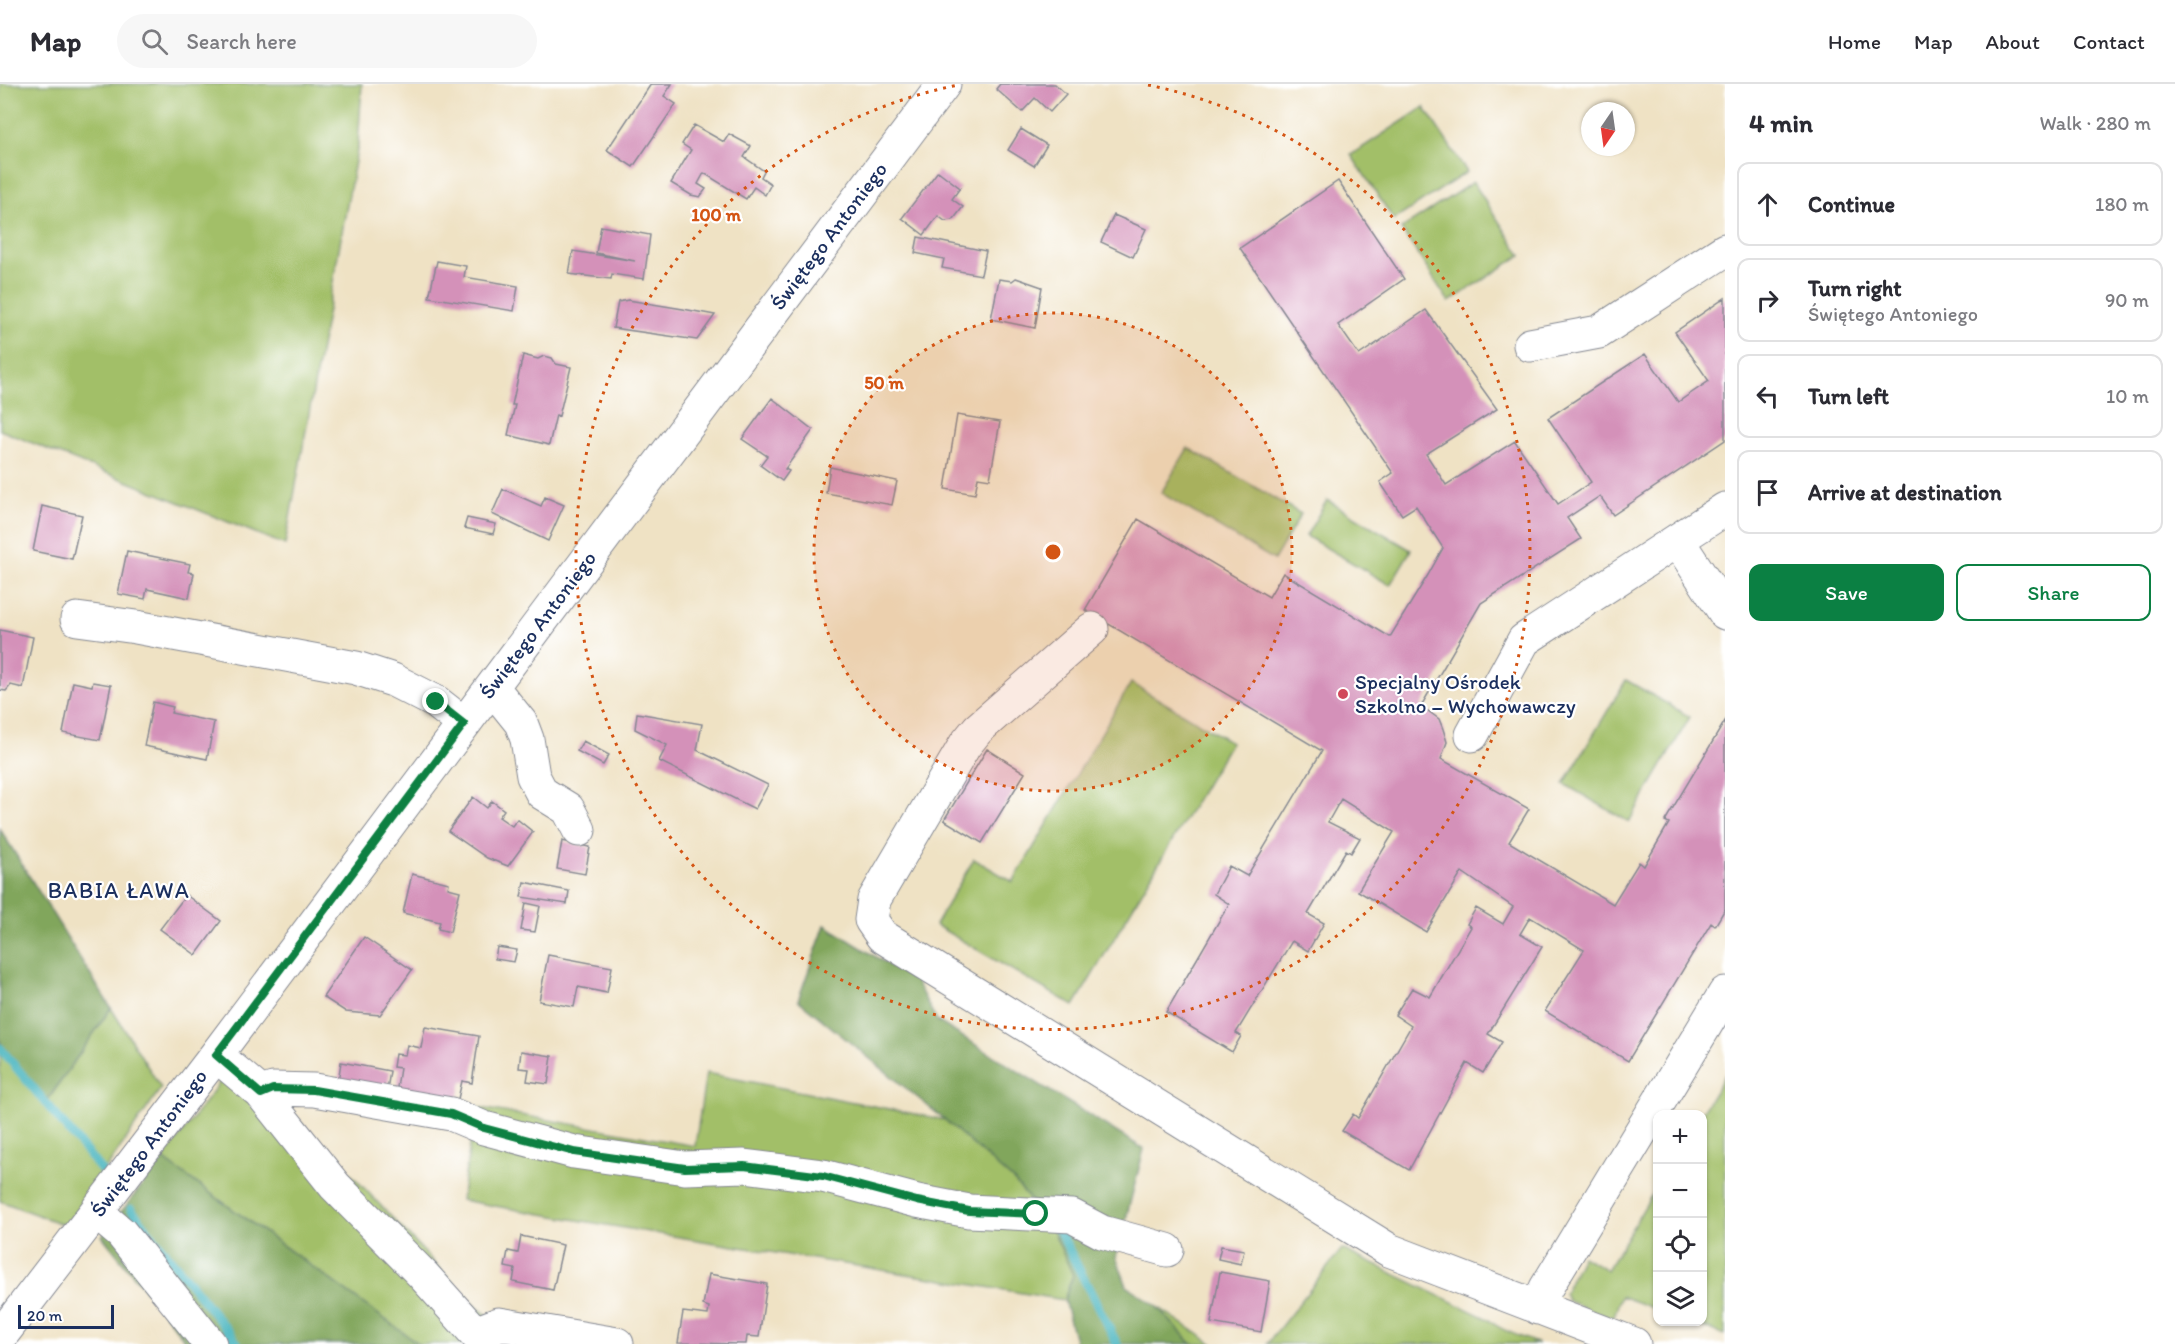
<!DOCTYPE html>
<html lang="en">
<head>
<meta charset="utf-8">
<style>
  body { margin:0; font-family:Itim,sans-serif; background:#f7f7f7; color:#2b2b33 }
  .controls { position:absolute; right:18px; bottom:18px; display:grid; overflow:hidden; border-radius:12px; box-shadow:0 2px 4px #0004 }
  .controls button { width:54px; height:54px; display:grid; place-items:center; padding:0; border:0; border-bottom:2px solid #e1e1e2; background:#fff; color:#2b2b33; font:30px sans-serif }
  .compass { position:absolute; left:1581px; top:18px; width:54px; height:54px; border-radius:50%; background:#fff; box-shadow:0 2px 4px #0004; rotate:193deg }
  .scale { position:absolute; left:18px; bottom:15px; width:96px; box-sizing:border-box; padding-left:6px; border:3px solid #1b2f5e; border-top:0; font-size:16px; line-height:21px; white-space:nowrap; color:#1b2f5e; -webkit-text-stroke:4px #fff; paint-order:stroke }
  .stop { position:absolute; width:18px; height:18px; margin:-14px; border:4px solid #0b8043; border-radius:50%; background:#fff }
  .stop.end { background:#0b8043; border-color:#fff; box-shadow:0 2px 6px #0008 }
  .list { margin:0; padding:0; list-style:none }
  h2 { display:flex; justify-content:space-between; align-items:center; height:78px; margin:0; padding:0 24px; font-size:26px }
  h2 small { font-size:20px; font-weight:400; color:#7c7c81 }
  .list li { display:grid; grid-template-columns:39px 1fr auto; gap:18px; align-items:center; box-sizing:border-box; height:84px; margin:0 12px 12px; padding:0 12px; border:2px solid #e1e1e2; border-radius:12px }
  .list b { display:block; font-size:22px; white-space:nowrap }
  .list p { margin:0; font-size:20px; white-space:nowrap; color:#7c7c81 }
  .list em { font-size:20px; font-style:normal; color:#7c7c81 }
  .actions { display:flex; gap:12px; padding:18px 24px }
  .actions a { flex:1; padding:14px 0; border:2px solid #0b8043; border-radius:12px; text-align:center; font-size:21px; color:#0b8043 }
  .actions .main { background:#0b8043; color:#fff }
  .icon { flex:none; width:33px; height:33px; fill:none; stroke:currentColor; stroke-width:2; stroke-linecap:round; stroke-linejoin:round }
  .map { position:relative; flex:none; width:1725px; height:1260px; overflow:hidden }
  header { display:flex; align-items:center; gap:36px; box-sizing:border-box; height:84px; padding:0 30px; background:#fff; border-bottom:2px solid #e1e1e2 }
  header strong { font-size:28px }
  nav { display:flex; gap:33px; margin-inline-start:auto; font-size:21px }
  .search { width:420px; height:54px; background:#f7f7f7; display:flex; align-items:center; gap:15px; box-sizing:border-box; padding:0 21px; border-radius:33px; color:#7c7c81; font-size:22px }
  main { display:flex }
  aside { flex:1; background:#fff }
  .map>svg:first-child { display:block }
</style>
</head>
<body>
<header>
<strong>Map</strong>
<div class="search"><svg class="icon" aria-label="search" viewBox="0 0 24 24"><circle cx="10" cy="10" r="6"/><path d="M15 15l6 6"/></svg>Search here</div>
<nav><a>Home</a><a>Map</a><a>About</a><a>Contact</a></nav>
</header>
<main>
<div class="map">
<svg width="1725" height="1260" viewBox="0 0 1725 1260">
  <rect width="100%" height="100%" fill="#fff"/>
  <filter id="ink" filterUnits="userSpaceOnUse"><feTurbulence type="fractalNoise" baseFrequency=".0167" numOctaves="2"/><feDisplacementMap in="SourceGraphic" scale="12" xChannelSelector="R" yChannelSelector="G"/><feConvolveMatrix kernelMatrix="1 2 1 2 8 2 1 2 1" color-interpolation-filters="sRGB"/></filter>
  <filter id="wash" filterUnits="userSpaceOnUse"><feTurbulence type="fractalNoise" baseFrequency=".008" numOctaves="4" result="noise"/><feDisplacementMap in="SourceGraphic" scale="24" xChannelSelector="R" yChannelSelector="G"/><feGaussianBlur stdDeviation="1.35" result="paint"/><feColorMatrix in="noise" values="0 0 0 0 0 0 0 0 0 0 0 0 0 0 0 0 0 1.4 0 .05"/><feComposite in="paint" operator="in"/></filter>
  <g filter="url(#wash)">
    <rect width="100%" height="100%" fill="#efe2c4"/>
    <!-- green -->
    <path fill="#a2bf67" stroke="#5e7762" stroke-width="1.5" d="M0,0H362L358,61L285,461L0,346Z
      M1424,23L1467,88L1394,136L1351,71Z
      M1473,98L1521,171L1449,218L1401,145Z
      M1188,364L1301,430L1274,476L1161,409Z
      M1327,416L1411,466L1390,501L1306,452Z
      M1626,596L1690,633L1629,738L1564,700Z
      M1131,599L1231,658L1074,922L935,841L974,775L1013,798Z
      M111,924L161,1004L67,1142L0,1117V958L48,1016Z
      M235,977C318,1051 391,1133 466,1213C483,1231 507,1241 522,1260H419L163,1075Z
      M706,989L945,1036L1014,1097L1049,1138L1073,1191L1064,1216C863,1182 661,1152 461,1116L476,1023L695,1062Z
      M1725,991V1251L1689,1238H1702L1701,1030Z
      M1657,1102V1226L1621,1212L1613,1235L1568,1217L1564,1209L1582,1172L1607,1186Z
      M1342,1165L1488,1235C1500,1247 1522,1252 1538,1260H1267Z
      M1155,1221L1213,1260H1192Z"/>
    <!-- forest -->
    <path fill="#81a65c" stroke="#4e6a5d" stroke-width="1.5" d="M0,745L111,924L47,1017L0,958Z
      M825,841L916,898L937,937L1144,1065L1116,1173L1127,1202L1155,1221L1192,1260H1076L1064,1216L1073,1191L1049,1138L1014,1097L945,1036L798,916Z
      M163,1075L419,1260H188L102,1152Z"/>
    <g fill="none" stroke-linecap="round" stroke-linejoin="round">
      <!-- stream -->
      <path stroke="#44b3bd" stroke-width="9" d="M0,964L103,1088
        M131,1125L238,1260
        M1055,1138L1117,1260"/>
    </g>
    <g id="blocks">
      <!-- building -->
      <path fill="#d491b9" d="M651,0H672L664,12L676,20L633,83L607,66Z
        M1000,0H1055L1066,10L1050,28L1035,14L1022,28L996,5Z
        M694,41L724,58L729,50L751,62L744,73L764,87L761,93L771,100L765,111L754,103L746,115L704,89L698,100L706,105L700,113L691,111L671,99L691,66L682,60Z
        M1021,45L1047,61L1034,82L1008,66Z
        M938,87L960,104L952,115L963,123L953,136L945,137L938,132L924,151L902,134Z
        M1338,97L1404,195L1338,241L1359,271L1426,226L1497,325L1426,370L1446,401L1515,357L1558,420L1591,398L1548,334L1645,270L1678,318L1709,297L1675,248L1725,214V356L1613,431L1600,412L1567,434L1581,455L1481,519L1421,622L1439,635L1443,645L1447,658L1441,675L1529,725L1509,758L1613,820L1639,778L1644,782L1669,739L1665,737L1725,637V825L1715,842L1711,839L1628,977L1545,927L1584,866L1530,833L1520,850L1542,863L1488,950L1502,958L1483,989L1467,979L1409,1086L1342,1047L1353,1030L1358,1034L1411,942L1395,931L1412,904L1430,913L1471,843L1467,840L1476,824L1503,840L1513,823L1462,788L1426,848L1358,807L1394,748L1341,715L1328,738L1360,754L1351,769L1346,766L1308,830L1324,839L1308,867L1292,857L1236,949L1241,952L1232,968L1166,928L1229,820L1214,810L1229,782L1247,792L1322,667L1085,526L1138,435L1269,513L1283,489L1390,553L1428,491L1443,464L1416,422L1402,431L1380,398L1393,389L1240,164Z
        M1114,131L1146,145L1133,173L1101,158Z
        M601,142L650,151L644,195L612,190L611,195L569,190L573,167L635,177L596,169Z
        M918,153L986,167L981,191L942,184L944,175L915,169Z
        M437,177L466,182L464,193L518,202L514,227L429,213Z
        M1016,194L1042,203L1035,244L991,235L999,195L1012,197Z
        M628,216L683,225L715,231L697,256L613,244L618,218Z
        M523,271L538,275L544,272L552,274L556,280L571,283L559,332L556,331L549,361L508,351L515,321H512Z
        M772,314L813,346L785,385L789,387L782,397L760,381L767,372L742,355Z
        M957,331L1000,338L990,395L978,393L975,410L945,405Z
        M830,383L897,397L892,421L826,409Z
        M503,405L541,422L545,413L564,421L548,457L492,430Z
        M42,422L82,431L72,475L33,467Z
        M467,434L496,440L493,450L464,444Z
        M127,467L190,480L188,488L194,489L189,514L147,505L145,515L118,510Z
        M0,546L33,553L23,604L11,601L6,607L0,606Z
        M73,598L92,602L93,598L111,601L100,656L63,649Z
        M153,618L173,623L171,629L214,638L207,675L144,662Z
        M637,629L702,640L697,666L768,701L755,725L659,677L667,661L635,645Z
        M583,657L609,671L603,681L577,667Z
        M987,665L1025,689L982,759L944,736Z
        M473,713L487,724L492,717L504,726L499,733L512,742L517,735L533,748L508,782L487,774L448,747Z
        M562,757L590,763L585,790L557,785Z
        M412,790L449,799L448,804L460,807L450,848L438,845L440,838L403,829Z
        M524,798L569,807L567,820L521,813Z
        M186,811L221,837L196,871L160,845Z
        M526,819L540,822L535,848L521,846Z
        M364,853L412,886L380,931L346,928L323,913Z
        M497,863L517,866L514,878L495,875Z
        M548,871L612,883L607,909L578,903L574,923L539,917Z
        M425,943L479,952L472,999L462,997L458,1015L397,1004L400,984L393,983L395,970L405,971L407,961L421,964Z
        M521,967L552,972L548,1000L527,997L529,985L519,984Z
        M341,978L390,987L387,1006L338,998Z
        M521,1152L563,1161L553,1206L513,1198L515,1185L505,1183L508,1167L518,1169Z
        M1221,1162L1244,1166L1241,1180L1218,1175Z
        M1220,1188L1270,1197L1261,1248L1211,1239Z
        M709,1190L767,1200L759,1253L747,1252L746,1260L678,1259L683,1228L708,1231L709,1223L703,1221Z"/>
    </g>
  </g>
  <g filter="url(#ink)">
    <use href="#blocks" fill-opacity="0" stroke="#858891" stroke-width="1.5"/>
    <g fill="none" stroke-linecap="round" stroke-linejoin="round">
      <!-- minor casing -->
      <g stroke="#858891" stroke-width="35">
        <path id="minor" d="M1530,261L1599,248L1725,166
          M1678,457L1725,529
          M77,535L136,543L356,584L393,596L436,618L464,640
          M1092,545L978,645L965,661L874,816L871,836L882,852L1389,1166L1634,1260
          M492,603L521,639L527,655L533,692L542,709L568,725L579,746
          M1472,651L1524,556L1725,425
          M216,971L261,1009L335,1102L423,1191L485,1260
          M261,1009L273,1005L314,1006L451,1030L484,1044L574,1068L685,1084L744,1082L823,1092L917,1117L969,1127L1072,1132L1102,1148L1167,1166
          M96,1128L121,1149L210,1260
          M1538,1224L1546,1204L1725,909
          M475,1249L499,1240L617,1260
          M0,1253L216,971L944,0"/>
      </g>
      <!-- minor -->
      <use href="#minor" stroke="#fff" stroke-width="33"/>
    </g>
  </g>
  <g fill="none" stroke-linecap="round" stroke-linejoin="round" filter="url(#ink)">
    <!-- route -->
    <path stroke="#0b8043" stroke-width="8" d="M436,618L464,640L216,971L261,1010L273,1005L314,1006L451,1030L484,1044L574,1068L685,1084L744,1082L823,1092L917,1117L969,1127L1036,1130"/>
  </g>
  <!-- distance rings -->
  <circle cx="1053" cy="468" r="239" fill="#d45514" fill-opacity=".12"/>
  <g fill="none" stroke="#d45514" stroke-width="3" stroke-dasharray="3 6">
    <circle cx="1053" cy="468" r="239"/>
    <path d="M1148 1A477 477 0 1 1 958 1"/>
  </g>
  <!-- markers -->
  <circle fill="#d1495b" stroke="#fff" stroke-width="2" cx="1343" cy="610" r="6"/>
  <g text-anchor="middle" stroke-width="4.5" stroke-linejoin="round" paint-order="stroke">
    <!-- street labels -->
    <g font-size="21" fill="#1b2f5e" stroke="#fff">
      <text transform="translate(829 152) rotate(-53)" y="7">Świętego Antoniego</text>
      <text transform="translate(538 541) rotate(-53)" y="7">Świętego Antoniego</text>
      <text transform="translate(149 1059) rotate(-53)" y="7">Świętego Antoniego</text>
    </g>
    <!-- poi labels -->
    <g font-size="21" fill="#1b2f5e" stroke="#fff" text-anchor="start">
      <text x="1355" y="605">Specjalny Ośrodek<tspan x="1355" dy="24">Szkolno – Wychowawczy</tspan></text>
    </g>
    <!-- neighbourhood labels -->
    <g font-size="22" letter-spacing="1.5" fill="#1b2f5e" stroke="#fff">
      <text x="119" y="814">BABIA ŁAWA</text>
    </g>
  </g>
  <circle cx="1053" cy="468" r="9" fill="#d45514" stroke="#fff" stroke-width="3"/>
  <g font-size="18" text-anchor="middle" font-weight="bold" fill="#d45514" stroke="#fff" stroke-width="4.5" stroke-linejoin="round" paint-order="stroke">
    <text x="716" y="137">100 m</text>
    <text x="884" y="305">50 m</text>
  </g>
</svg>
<div class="controls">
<button>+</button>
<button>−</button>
<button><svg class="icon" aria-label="locate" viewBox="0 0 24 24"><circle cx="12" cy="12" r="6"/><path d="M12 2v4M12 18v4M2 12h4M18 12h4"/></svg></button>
<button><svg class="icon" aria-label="layers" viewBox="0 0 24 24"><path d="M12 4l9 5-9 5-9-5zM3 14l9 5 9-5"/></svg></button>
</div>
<svg class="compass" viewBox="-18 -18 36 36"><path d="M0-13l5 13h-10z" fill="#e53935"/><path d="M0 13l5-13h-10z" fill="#7c7c81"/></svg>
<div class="scale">20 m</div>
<div class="stop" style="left:1036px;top:1130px"></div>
<div class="stop end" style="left:436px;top:618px"></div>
</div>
<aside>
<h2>4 min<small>Walk · 280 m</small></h2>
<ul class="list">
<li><svg class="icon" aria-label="ahead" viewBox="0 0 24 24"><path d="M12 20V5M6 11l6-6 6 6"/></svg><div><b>Continue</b></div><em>180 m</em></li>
<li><svg class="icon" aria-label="right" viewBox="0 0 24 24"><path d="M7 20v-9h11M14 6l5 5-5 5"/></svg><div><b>Turn right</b><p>Świętego Antoniego</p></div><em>90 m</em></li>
<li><svg class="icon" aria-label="left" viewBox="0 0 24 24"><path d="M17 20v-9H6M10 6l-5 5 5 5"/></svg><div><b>Turn left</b></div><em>10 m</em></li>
<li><svg class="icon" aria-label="arrive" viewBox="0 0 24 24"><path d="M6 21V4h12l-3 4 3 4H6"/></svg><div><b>Arrive at destination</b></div></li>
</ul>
<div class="actions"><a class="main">Save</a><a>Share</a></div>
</aside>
</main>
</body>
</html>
